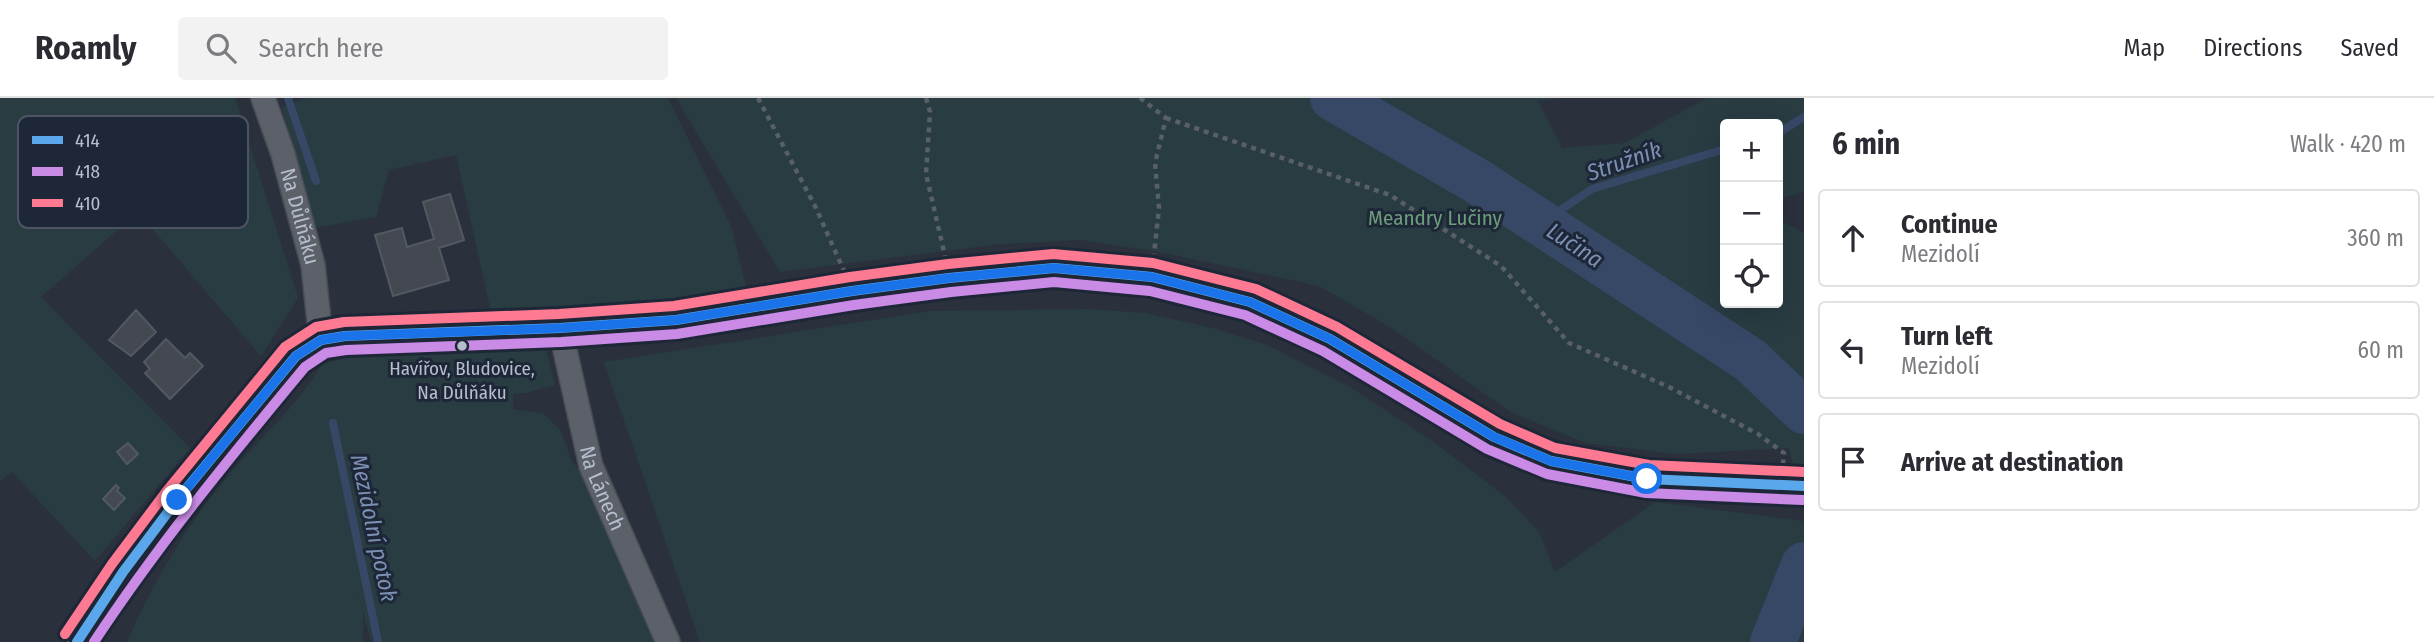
<!DOCTYPE html>
<html lang="en">
<head>
<meta charset="utf-8">
<style>
  body { margin:0; font-family:"Fira Sans Condensed",sans-serif; background:#f2f2f3; color:#2b2b33 }
  .controls { position:absolute; right:21px; top:21px; display:grid; overflow:hidden; border-radius:7px; box-shadow:0 7px 28px #0002 }
  .controls button { width:63px; height:63px; display:grid; place-items:center; padding:0; border:0; border-bottom:2px solid #e1e1e2; background:#fff; color:#2b2b33; font:35px sans-serif }
  .stop { position:absolute; width:21px; height:21px; margin:-16px; border:5px solid #1a73e8; border-radius:50%; background:#fff }
  .stop.end { background:#1a73e8; border-color:#fff; box-shadow:0 2px 7px #0008 }
  .list { margin:0; padding:0; list-style:none }
  h2 { display:flex; justify-content:space-between; align-items:center; height:91px; margin:0; padding:0 28px; font-size:30px }
  h2 small { font-size:23px; font-weight:400; color:#7c7c81 }
  .list li { display:grid; grid-template-columns:46px 1fr auto; gap:21px; align-items:center; box-sizing:border-box; height:98px; margin:0 14px 14px; padding:0 14px; border:2px solid #e1e1e2; border-radius:7px }
  .list b { display:block; font-size:26px; white-space:nowrap }
  .list p { margin:0; font-size:23px; white-space:nowrap; color:#7c7c81 }
  .list em { font-size:23px; font-style:normal; color:#7c7c81 }
  .icon { flex:none; width:38px; height:38px; fill:none; stroke:currentColor; stroke-width:2; stroke-linecap:round; stroke-linejoin:round }
  .map { position:relative; flex:none; width:1804px; height:544px; overflow:hidden }
  header { display:flex; align-items:center; gap:42px; box-sizing:border-box; height:98px; padding:0 35px; background:#fff; border-bottom:2px solid #e1e1e2 }
  header strong { font-size:33px }
  nav { display:flex; gap:38px; margin-inline-start:auto; font-size:24px }
  .search { width:490px; height:63px; background:#f2f2f3; display:flex; align-items:center; gap:18px; box-sizing:border-box; padding:0 24px; border-radius:7px; color:#7c7c81; font-size:26px }
  main { display:flex }
  aside { flex:1; background:#fff }
  .map>svg:first-child { display:block }
</style>
</head>
<body>
<header>
<strong>Roamly</strong>
<div class="search"><svg class="icon" aria-label="search" viewBox="0 0 24 24"><circle cx="10" cy="10" r="6"/><path d="M15 15l6 6"/></svg>Search here</div>
<nav><a>Map</a><a>Directions</a><a>Saved</a></nav>
</header>
<main>
<div class="map">
<svg width="1804" height="544" viewBox="0 0 1804 544">
  <rect width="100%" height="100%" fill="#2b313c"/>
  <!-- green -->
  <path fill="#283c42" d="M0,0H235L298,200L261,258L138,114L41,199L190,350L95,463L12,374L0,383Z
    M307,0H668L731,128L749,201L593,219H492L456,57L389,72L376,119L314,130L282,9Z
    M676,0H1559L1538,3L1562,50L1625,45L1707,0H1804V94L1778,101V26H1725V205H1778V121L1804,135V377H1795L1789,350L1677,356L1586,345L1512,315L1390,229L1319,188L1155,153L1080,142L1000,146L780,174Z
    M1088,211L1145,215L1213,230L1267,247L1350,289L1432,343L1506,399L1539,434L1555,474L1655,404L1804,423V544H700L604,264L930,213Z
    M546,251L555,287L526,295L513,296V311L544,316L561,333L571,362L582,376L655,544H371L358,495L363,515V544H127C151,488 184,432 223,384C255,344 296,311 322,266L360,256Z"/>
  <g fill="none" stroke-linecap="round" stroke-linejoin="round">
    <!-- stream -->
    <path stroke="#374766" stroke-width="8" d="M288,0L316,83
      M1778,35L1804,19
      M1541,125L1592,91L1725,51
      M333,325L378,544"/>
    <!-- river -->
    <path stroke="#374766" stroke-width="46" d="M1333,0L1477,83L1750,262L1804,313
      M1773,544L1804,467"/>
  </g>
  <!-- building -->
  <path fill="#434851" stroke="#535963" stroke-width="2" d="M450,96L464,142L439,150L449,182L393,198L375,137L402,130L407,149L434,141L423,104Z
    M136,212L156,234L131,258L109,242Z
    M166,241L185,260L190,255L203,268L170,301L145,275L150,271L144,264Z
    M128,345L138,356L127,366L117,354Z
    M116,387L119,390L117,393L125,400L114,412L103,401Z"/>
  <g fill="none" stroke-linecap="round" stroke-linejoin="round">
    <!-- street casing -->
    <g stroke="#484c54" stroke-width="26">
      <g id="street">
        <path id="s1" d="M263,0L283,56L313,167L321,242"/>
        <path id="s2" d="M560,230L591,368L668,544"/>
        <path d="M77,544L123,474L177,402L296,258L321,242L345,238L560,230L676,222L852,193L949,180L1054,170L1152,179L1250,204L1330,241L1494,339L1551,363L1647,381L1804,388"/>
      </g>
    </g>
    <!-- path -->
    <path stroke="#595f66" stroke-width="4.5" stroke-dasharray="5 5" stroke-linecap="butt" d="M758,0L816,110L844,173
      M926,0L930,14L926,76L945,158
      M1140,0L1166,20L1155,65L1159,110L1154,156
      M1166,20L1390,97L1501,168L1569,245L1669,289L1758,336L1784,355L1783,366"/>
    <!-- street -->
    <use href="#street" stroke="#5c6069" stroke-width="23"/>
    <!-- bus-1 casing -->
    <g stroke="#1e2737" stroke-width="16">
      <path id="bus-1" d="M77,544L123,474L177,402L296,258L321,242L345,238L560,230L676,222L852,193L949,180L1054,170L1152,179L1250,204L1330,241L1494,339L1551,363L1647,381L1804,388"/>
    </g>
    <!-- bus-2 casing -->
    <g stroke="#1e2737" stroke-width="16">
      <path id="bus-2" d="M94,544C158,447 231,358 305,269L326,255L346,252L561,244L677,236L854,207L951,194L1054,184L1150,193L1245,217L1323,253L1487,351L1547,376L1646,395L1803,402"/>
    </g>
    <!-- bus-3 casing -->
    <g stroke="#1e2737" stroke-width="16">
      <path id="bus-3" d="M65,536L112,466L166,394L285,249L316,229L344,224L559,216L674,208L850,179L948,166L1053,156L1153,165L1256,191L1337,229L1500,326L1555,350L1649,367L1804,374"/>
    </g>
    <!-- bus-1 -->
    <use href="#bus-1" stroke="#5aa8eb" stroke-width="10"/>
    <!-- bus-2 -->
    <use href="#bus-2" stroke="#ca8be6" stroke-width="10"/>
    <!-- bus-3 -->
    <use href="#bus-3" stroke="#fe7a93" stroke-width="10"/>
  </g>
  <g fill="none" stroke-linecap="round" stroke-linejoin="round">
    <!-- route -->
    <path stroke="#1a73e8" stroke-width="9" d="M177,402L296,258L321,242L345,238L561,230L676,222L852,193L949,180L1054,170L1152,179L1250,204L1330,241L1494,339L1551,363L1647,381"/>
  </g>
  <!-- markers -->
  <circle fill="#b6bdcc" stroke="#1e2737" stroke-width="2.5" cx="462" cy="248" r="6"/>
  <g text-anchor="middle" stroke-width="6" stroke-linejoin="round" paint-order="stroke">
    <!-- bus labels -->
    <g font-size="19" fill="#b6bdcc" stroke="#1e2737">
      <text x="462" y="277">Havířov, Bludovice,<tspan x="462" dy="24">Na Důlňáku</tspan></text>
    </g>
    <!-- street labels -->
    <g font-size="21" fill="#b6bdcc" stroke="#1e2737">
      <text dy="7" stroke="none"><textPath href="#s1" startOffset="124">Na Důlňáku</textPath></text>
      <text dy="7" stroke="none"><textPath href="#s2" startOffset="166">Na Lánech</textPath></text>
    </g>
    <!-- park labels -->
    <g font-size="21" fill="#6c9e7b" stroke="#1e2737">
      <text x="1435" y="127">Meandry Lučiny</text>
    </g>
    <!-- water labels -->
    <g font-size="23" font-style="italic" fill="#7c90b4" stroke="#1e2737">
      <text transform="translate(1624 63) rotate(-19)" y="8">Stružník</text>
      <text transform="translate(1575 147) rotate(33)" y="8">Lučina</text>
      <text transform="translate(374 430) rotate(78)" y="8">Mezidolní potok</text>
    </g>
  </g>
  <!-- legend -->
  <rect x="18" y="18" width="230" height="112" rx="10" fill="#1e2737" stroke="#4c5464" stroke-width="2"/>
  <rect x="32" y="38" width="31" height="8" fill="#5aa8eb"/>
  <rect x="32" y="69" width="31" height="9" fill="#ca8be6"/>
  <rect x="32" y="101" width="31" height="8" fill="#fe7a93"/>
  <g font-size="19" fill="#b6bdcc">
    <text x="75" y="49">414</text>
    <text x="75" y="80">418</text>
    <text x="75" y="112">410</text>
  </g>
</svg>
<div class="controls">
<button>+</button>
<button>−</button>
<button><svg class="icon" aria-label="locate" viewBox="0 0 24 24"><circle cx="12" cy="12" r="6"/><path d="M12 2v4M12 18v4M2 12h4M18 12h4"/></svg></button>
</div>
<div class="stop" style="left:1647px;top:381px"></div>
<div class="stop end" style="left:177px;top:402px"></div>
</div>
<aside>
<h2>6 min<small>Walk · 420 m</small></h2>
<ul class="list">
<li><svg class="icon" aria-label="ahead" viewBox="0 0 24 24"><path d="M12 20V5M6 11l6-6 6 6"/></svg><div><b>Continue</b><p>Mezidolí</p></div><em>360 m</em></li>
<li><svg class="icon" aria-label="left" viewBox="0 0 24 24"><path d="M17 20v-9H6M10 6l-5 5 5 5"/></svg><div><b>Turn left</b><p>Mezidolí</p></div><em>60 m</em></li>
<li><svg class="icon" aria-label="arrive" viewBox="0 0 24 24"><path d="M6 21V4h12l-3 4 3 4H6"/></svg><div><b>Arrive at destination</b></div></li>
</ul>
</aside>
</main>
</body>
</html>
